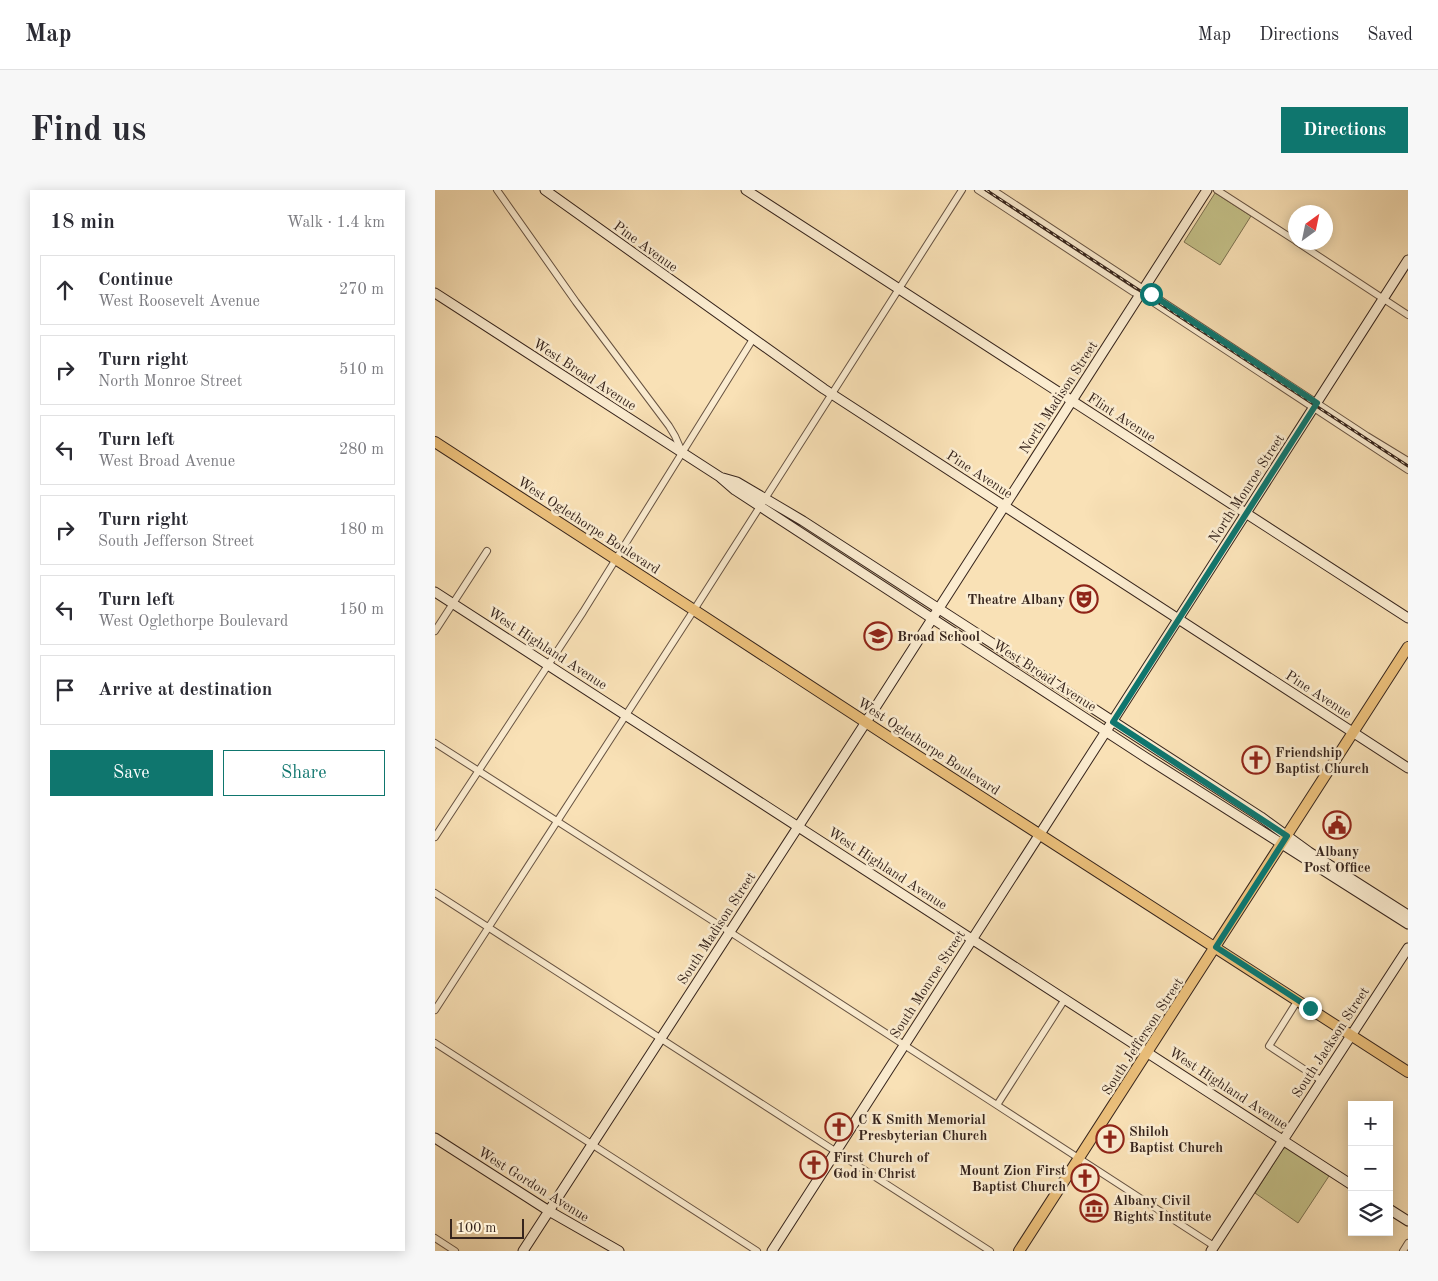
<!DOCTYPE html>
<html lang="en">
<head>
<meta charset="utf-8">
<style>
  body { margin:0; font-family:"Old Standard TT",serif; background:#f7f7f7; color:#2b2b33 }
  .controls { position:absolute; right:15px; bottom:15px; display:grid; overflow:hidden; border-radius:0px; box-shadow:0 2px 12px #0003 }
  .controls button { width:45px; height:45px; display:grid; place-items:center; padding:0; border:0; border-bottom:1px solid #e1e1e2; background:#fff; color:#2b2b33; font:25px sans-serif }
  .compass { position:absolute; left:853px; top:15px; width:45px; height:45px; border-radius:50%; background:#fff; box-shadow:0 2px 12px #0003; rotate:33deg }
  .scale { position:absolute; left:15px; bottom:12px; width:74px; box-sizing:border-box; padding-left:5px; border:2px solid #36241c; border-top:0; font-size:14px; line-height:18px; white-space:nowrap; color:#36241c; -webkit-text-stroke:4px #fbecd0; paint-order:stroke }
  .stop { position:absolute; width:15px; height:15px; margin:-11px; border:4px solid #0f766e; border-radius:50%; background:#fff }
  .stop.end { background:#0f766e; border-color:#fff; box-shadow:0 1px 5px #0008 }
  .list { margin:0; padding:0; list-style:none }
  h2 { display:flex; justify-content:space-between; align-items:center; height:65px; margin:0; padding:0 20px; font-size:21px }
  h2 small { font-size:16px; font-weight:400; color:#7c7c81 }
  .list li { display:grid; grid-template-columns:32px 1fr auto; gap:15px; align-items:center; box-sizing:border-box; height:70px; margin:0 10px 10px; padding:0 10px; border:1px solid #e1e1e2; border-radius:0px }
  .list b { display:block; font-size:19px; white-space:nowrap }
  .list p { margin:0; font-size:16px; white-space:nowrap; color:#7c7c81 }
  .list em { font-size:16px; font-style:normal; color:#7c7c81 }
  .actions { display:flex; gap:10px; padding:15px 20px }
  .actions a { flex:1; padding:11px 0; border:1px solid #0f766e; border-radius:0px; text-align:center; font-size:18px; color:#0f766e }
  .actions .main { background:#0f766e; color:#fff }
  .icon { flex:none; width:28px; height:28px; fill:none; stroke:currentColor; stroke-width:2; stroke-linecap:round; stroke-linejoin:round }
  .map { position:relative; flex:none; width:973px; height:1061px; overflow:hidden; border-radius:0px }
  header { display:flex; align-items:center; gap:30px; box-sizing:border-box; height:70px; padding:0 25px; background:#fff; border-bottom:1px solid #e1e1e2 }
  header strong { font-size:24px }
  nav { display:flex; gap:28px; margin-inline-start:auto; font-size:18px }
  .intro { display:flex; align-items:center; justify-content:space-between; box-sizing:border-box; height:120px; padding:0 30px }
  h1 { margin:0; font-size:35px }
  .button { padding:12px 22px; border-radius:0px; background:#0f766e; color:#fff; font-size:18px; font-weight:700 }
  main { display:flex; gap:30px; padding:0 30px }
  aside { flex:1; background:#fff; border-radius:0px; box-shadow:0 2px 12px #0003 }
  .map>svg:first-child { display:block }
</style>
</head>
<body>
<header>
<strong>Map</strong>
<nav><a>Map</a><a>Directions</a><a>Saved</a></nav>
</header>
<div class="intro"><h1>Find us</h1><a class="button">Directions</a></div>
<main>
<aside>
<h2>18 min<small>Walk · 1.4 km</small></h2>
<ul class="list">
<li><svg class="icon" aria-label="ahead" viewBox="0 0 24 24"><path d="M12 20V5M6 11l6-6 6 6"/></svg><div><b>Continue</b><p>West Roosevelt Avenue</p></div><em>270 m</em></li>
<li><svg class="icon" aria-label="right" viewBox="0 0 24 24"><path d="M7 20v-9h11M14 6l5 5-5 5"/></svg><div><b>Turn right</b><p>North Monroe Street</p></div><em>510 m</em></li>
<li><svg class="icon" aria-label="left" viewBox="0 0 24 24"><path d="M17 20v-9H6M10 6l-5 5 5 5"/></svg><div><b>Turn left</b><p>West Broad Avenue</p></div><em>280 m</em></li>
<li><svg class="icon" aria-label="right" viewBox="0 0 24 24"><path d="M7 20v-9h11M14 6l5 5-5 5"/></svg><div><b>Turn right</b><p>South Jefferson Street</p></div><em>180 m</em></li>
<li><svg class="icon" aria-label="left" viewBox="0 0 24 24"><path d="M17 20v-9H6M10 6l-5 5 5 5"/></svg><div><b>Turn left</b><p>West Oglethorpe Boulevard</p></div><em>150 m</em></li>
<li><svg class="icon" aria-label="arrive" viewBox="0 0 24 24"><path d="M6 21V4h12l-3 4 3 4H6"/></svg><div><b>Arrive at destination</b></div></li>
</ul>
<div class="actions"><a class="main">Save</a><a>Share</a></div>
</aside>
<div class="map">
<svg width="973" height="1061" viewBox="0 0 973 1061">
  <rect width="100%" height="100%" fill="#f9e1b6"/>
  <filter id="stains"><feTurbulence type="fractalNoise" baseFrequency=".004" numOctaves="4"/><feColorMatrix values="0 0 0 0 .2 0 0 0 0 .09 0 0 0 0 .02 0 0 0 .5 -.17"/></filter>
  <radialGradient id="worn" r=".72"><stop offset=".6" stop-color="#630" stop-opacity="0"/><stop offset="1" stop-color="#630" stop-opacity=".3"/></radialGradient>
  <!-- green -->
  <path fill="#c4c189" stroke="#7d7252" d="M780,3L816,26L785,75L749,52Z
    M851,957L894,986L863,1033L820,1003L848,959Z"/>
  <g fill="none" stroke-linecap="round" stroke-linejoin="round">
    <!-- street casing -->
    <g stroke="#675342" stroke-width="8">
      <path id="street" d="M62,0L141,112L234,236L240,246L247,262
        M543,0L698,102L713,109L973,280
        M558,0L932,246L973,271
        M782,0L861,51
        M862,52L973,125
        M0,441L52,361
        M0,553L295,742L779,1056
        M0,647L148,422L318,149
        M0,703L555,1061
        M863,810L834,856L887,891
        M0,820L257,423L527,0
        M0,853L322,1061
        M562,915L630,809
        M0,1048L20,1061
        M968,1061L973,1053"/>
    </g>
    <!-- secondary casing -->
    <g stroke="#36241c" stroke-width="11">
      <path id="secondary" d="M110,0L389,199L973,578
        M311,0L973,428
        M0,103L285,287L300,300L710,567L973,734
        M288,288L302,292L368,331L826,627L874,662L973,725
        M0,402L917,995
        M0,948L114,1021L184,1061
        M954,1019L973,1031
        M88,1061L431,532L772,0
        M337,1061C549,730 762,401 973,70
        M776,1061L973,758"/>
    </g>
    <!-- primary casing -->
    <g stroke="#36241c" stroke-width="12">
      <path id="primary" d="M0,252L259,420L455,548L973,882
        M584,1061L973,457"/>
    </g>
    <!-- street -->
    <use href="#street" stroke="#fbecd0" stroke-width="6"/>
    <!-- secondary -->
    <use href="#secondary" stroke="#fbecd0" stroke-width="9"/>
    <!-- primary -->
    <use href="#primary" stroke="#ecc07b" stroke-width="10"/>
    <!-- rail casing -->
    <g stroke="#36241c" stroke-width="3">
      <path id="rail" d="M551,0L973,276"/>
    </g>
    <!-- rail -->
    <use href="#rail" stroke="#fbecd0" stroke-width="1" stroke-dasharray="4" stroke-linecap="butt"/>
  </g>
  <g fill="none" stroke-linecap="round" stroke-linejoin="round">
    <!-- route -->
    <path stroke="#0f766e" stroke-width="6" d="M716,104L882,213L678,532L852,646L781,757L875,818"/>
  </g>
  <!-- icons -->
  <defs>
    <g id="theatre-ring" transform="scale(1.4375)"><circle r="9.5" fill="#fbecd0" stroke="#8f2418" stroke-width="1.5"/><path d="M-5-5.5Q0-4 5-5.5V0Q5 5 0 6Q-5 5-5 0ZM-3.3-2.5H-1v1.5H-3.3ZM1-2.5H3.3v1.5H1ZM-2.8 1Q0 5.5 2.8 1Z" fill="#8f2418"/></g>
    <g id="school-ring" transform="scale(1.4375)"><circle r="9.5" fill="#fbecd0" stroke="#8f2418" stroke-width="1.5"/><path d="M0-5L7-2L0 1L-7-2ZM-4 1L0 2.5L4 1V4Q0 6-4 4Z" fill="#8f2418"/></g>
    <g id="church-ring" transform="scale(1.4375)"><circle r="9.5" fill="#fbecd0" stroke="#8f2418" stroke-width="1.5"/><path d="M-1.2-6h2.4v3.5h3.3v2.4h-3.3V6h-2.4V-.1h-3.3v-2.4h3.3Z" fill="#8f2418"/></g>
    <g id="civic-ring" transform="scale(1.4375)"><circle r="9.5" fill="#fbecd0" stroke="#8f2418" stroke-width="1.5"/><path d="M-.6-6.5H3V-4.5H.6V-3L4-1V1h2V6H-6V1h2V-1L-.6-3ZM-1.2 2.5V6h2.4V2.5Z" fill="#8f2418"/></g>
    <g id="museum-ring" transform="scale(1.4375)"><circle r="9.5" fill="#fbecd0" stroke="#8f2418" stroke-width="1.5"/><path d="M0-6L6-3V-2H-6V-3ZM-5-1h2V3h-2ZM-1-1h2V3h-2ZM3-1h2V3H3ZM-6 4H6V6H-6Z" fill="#8f2418"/></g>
  </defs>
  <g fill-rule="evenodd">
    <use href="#theatre-ring" x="649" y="409"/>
    <use href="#school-ring" x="443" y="446"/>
    <use href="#church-ring" x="821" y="570"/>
    <use href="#civic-ring" x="902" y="635"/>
    <use href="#church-ring" x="404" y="937"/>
    <use href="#church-ring" x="675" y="949"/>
    <use href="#church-ring" x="379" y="975"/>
    <use href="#church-ring" x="650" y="988"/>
    <use href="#museum-ring" x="659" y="1018"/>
  </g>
  <g text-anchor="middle" stroke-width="5" stroke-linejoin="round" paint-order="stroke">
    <!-- street labels -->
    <g font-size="14" fill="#36241c" stroke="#fbecd0">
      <text transform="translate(211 56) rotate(36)" y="5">Pine Avenue</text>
      <text transform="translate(150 184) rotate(33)" y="5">West Broad Avenue</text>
      <text transform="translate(623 207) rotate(-57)" y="5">North Madison Street</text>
      <text transform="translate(687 227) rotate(33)" y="5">Flint Avenue</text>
      <text transform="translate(545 284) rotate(33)" y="5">Pine Avenue</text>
      <text transform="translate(811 298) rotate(-57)" y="5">North Monroe Street</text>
      <text transform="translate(154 335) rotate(33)" y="5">West Oglethorpe Boulevard</text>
      <text transform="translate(113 458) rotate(33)" y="5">West Highland Avenue</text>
      <text transform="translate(610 485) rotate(33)" y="5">West Broad Avenue</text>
      <text transform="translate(884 504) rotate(33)" y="5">Pine Avenue</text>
      <text transform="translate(494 556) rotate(33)" y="5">West Oglethorpe Boulevard</text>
      <text transform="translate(453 678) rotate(33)" y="5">West Highland Avenue</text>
      <text transform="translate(281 738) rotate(-57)" y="5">South Madison Street</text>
      <text transform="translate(492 794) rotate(-57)" y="5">South Monroe Street</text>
      <text transform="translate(707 846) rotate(-57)" y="5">South Jefferson Street</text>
      <text transform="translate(895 852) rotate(-57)" y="5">South Jackson Street</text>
      <text transform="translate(794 898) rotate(33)" y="5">West Highland Avenue</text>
      <text transform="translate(99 994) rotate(32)" y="5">West Gordon Avenue</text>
    </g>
    <!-- poi labels -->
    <g font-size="14" font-weight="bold" fill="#36241c" stroke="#fbecd0" text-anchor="start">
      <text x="630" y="414" text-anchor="end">Theatre Albany</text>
      <text x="462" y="451">Broad School</text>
      <text x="840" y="567">Friendship<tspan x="840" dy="16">Baptist Church</tspan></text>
      <text x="902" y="666" text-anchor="middle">Albany<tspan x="902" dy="16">Post Office</tspan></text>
      <text x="423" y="934">C K Smith Memorial<tspan x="423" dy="16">Presbyterian Church</tspan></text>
      <text x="694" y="946">Shiloh<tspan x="694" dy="16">Baptist Church</tspan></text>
      <text x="398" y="972">First Church of<tspan x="398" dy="16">God in Christ</tspan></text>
      <text x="631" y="985" text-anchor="end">Mount Zion First<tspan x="631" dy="16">Baptist Church</tspan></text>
      <text x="678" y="1015">Albany Civil<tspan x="678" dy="16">Rights Institute</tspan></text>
    </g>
  </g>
  <rect width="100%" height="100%" filter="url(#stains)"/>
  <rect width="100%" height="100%" fill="url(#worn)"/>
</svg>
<div class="controls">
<button>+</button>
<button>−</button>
<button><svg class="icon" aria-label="layers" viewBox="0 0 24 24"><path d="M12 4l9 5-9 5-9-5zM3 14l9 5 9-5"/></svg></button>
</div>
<svg class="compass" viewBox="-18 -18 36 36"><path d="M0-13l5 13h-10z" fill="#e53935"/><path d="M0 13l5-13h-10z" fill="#7c7c81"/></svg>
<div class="scale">100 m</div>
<div class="stop" style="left:716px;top:104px"></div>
<div class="stop end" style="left:875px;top:818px"></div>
</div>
</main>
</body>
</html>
